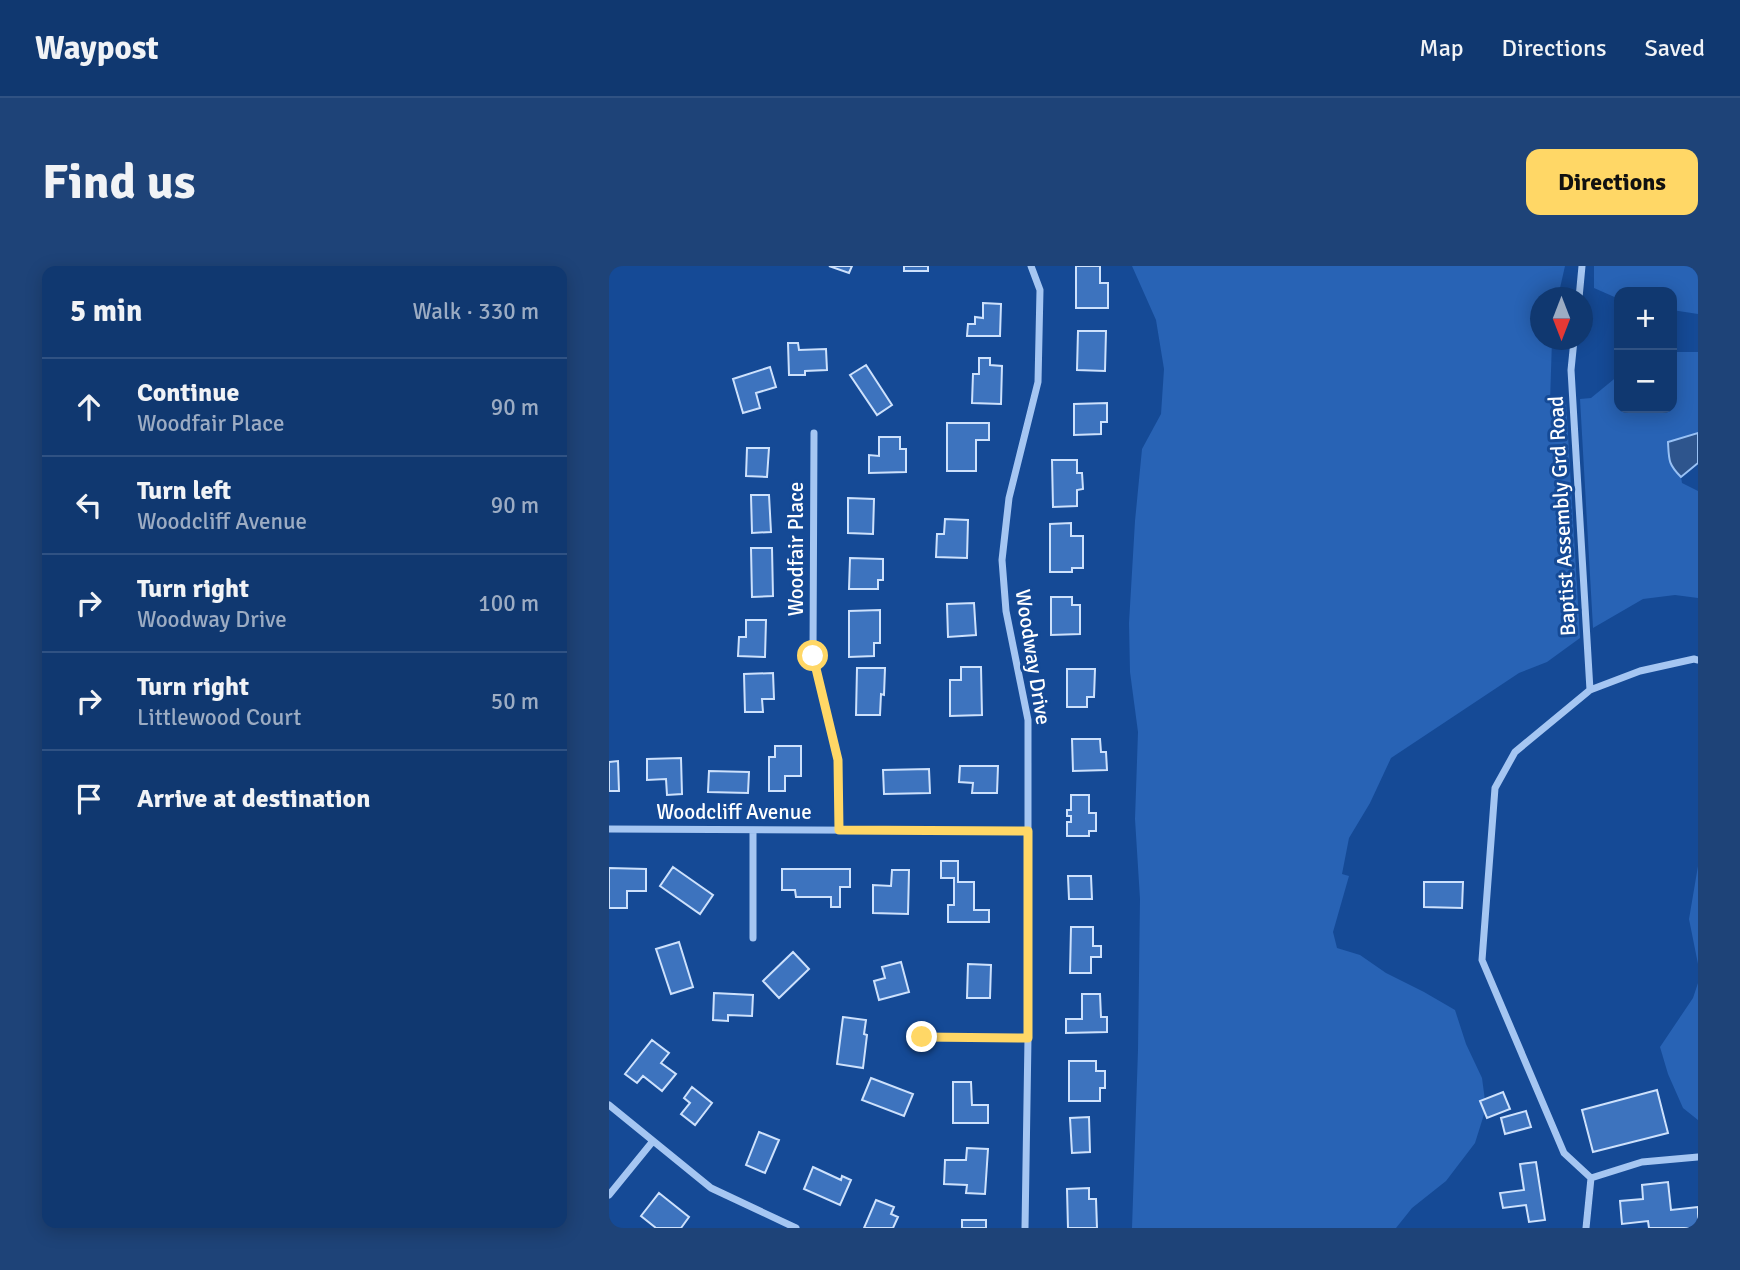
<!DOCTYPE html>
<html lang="en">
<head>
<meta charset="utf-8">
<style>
  body { margin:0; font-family:Signika,sans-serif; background:#1e4378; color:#f1f3f6 }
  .controls { position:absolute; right:21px; top:21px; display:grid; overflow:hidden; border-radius:14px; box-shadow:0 4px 18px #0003 }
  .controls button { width:63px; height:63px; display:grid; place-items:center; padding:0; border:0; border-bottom:2px solid #305283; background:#103870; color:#f1f3f6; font:35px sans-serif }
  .compass { position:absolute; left:921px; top:21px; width:63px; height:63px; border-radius:50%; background:#103870; box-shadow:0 4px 18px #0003; rotate:180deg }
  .stop { position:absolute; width:21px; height:21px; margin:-16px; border:5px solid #ffd766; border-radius:50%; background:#fff }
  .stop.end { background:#ffd766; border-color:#fff; box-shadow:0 2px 7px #0008 }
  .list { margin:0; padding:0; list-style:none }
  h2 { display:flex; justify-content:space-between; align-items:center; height:91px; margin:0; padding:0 28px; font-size:30px }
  h2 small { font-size:23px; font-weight:400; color:#9cacc3 }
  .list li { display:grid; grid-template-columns:46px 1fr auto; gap:21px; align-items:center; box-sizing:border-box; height:98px; padding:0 28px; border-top:2px solid #305283 }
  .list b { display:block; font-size:26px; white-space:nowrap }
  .list p { margin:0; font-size:23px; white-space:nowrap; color:#9cacc3 }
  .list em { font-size:23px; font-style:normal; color:#9cacc3 }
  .icon { flex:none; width:38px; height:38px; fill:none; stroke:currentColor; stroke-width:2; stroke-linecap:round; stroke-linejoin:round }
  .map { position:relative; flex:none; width:1089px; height:962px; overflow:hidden; border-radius:14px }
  header { display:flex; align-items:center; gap:42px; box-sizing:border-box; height:98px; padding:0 35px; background:#103870; border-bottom:2px solid #305283 }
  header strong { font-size:33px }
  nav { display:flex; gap:38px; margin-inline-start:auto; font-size:24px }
  .intro { display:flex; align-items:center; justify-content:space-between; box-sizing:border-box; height:168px; padding:0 42px }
  h1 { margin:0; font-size:49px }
  .button { padding:18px 32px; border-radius:14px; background:#ffd766; color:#111; font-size:24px; font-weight:700 }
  main { display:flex; gap:42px; padding:0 42px }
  aside { flex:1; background:#103870; border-radius:14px; box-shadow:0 4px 18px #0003 }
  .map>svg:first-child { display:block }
</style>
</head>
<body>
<header>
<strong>Waypost</strong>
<nav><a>Map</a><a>Directions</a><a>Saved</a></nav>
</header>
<div class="intro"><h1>Find us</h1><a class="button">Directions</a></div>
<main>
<aside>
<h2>5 min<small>Walk · 330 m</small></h2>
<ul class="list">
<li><svg class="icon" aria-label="ahead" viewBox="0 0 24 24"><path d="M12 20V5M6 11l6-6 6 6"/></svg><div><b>Continue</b><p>Woodfair Place</p></div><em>90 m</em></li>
<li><svg class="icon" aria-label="left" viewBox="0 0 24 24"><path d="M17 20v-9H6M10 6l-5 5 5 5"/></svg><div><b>Turn left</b><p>Woodcliff Avenue</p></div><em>90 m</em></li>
<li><svg class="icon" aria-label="right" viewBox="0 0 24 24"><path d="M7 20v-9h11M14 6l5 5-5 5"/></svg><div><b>Turn right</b><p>Woodway Drive</p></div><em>100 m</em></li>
<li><svg class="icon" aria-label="right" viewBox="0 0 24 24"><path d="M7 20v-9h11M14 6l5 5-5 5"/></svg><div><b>Turn right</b><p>Littlewood Court</p></div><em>50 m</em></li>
<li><svg class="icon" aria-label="arrive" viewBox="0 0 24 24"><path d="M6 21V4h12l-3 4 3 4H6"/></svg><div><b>Arrive at destination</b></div></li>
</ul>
</aside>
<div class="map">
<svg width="1089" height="962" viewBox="0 0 1089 962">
  <rect width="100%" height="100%" fill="#154a96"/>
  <!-- green -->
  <path fill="#2863b5" d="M523,0H956L949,31L932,32V74H943L941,136L957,135L971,372L938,396L910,407L782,492L761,537L740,572L733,608L740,610L724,666L728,682L751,689L777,707L815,726L846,744L857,778L873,812L877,842L866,877L837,915L803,942L787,962H523L529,784L531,633L526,553L529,466L521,406L520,357L526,255L533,183L552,148L555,103L547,54Z
    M985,0H1089V48L1063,44V26H1010V33L985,22Z
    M1065,86H1089V167L1059,176C1060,194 1059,198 1072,211L1073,217L1089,225V332L1066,329L1034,333L984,362L971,133L982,132L1010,109V142H1063V87Z
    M1089,600V698L1080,653Z
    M1089,717V854L1074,842L1059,808L1051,781L1084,732Z"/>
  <!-- water -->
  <path fill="#2e558d" stroke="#98c1f5" stroke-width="2" d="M1089,167V197L1072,211C1059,198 1060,194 1059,176Z"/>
  <!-- building -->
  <path fill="#3d73be" stroke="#cde1fc" stroke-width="2" d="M220,0H243L240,7Z
    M295,0H319V5H295Z
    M467,0H491V17H499V42H467Z
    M374,37L392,38L391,70H358L359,58H366V51L374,52Z
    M469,65H497L496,105L468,104Z
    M179,77H189L190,84L217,83L218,104L196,105V109H180Z
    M370,92H381V99L393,100L392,138L363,137L364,108H370Z
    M257,99L283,139L268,149L241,109Z
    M161,101L167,121L147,127L151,142L134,147L124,113Z
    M498,137V156H492V168L465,169V138Z
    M338,157H380V174H367V205H338Z
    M270,171H291V183H297V206L260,207V189L270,190Z
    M138,182H160L158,211L137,210Z
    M443,194H468V207H473L474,223L468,224V240L444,241Z
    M142,229H160L162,266L143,267Z
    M239,232L265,233L264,268L239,267Z
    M336,253L359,254L358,292L327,291L328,268H335Z
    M462,257V270H474V302H463V306H441V258Z
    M142,282H163L164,330L143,331Z
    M241,292L274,293V314H269V323H240Z
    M442,331H463V339H471V368L442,369Z
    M365,337L367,369L339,371L338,338Z
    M271,344V377H265V390L240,391V345Z
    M137,354H157L156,391L129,390L130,371H137Z
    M352,401H372L373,449L341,450V414H352Z
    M248,402H276L275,429L272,428L271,449H247Z
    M458,403H486L485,431H478V441H458Z
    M164,407L165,433H153L154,446H136L135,408Z
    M463,473H491L492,486H497L498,504L464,505Z
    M166,480H192V510H176V525H160V491H166Z
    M72,492L73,528L58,529L57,513L38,514V493Z
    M9,495L10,525H0V496Z
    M351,500H389L388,527H363L364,517L350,516Z
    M320,503L321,527L275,528L274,504Z
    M100,505L140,506L139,527L99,526Z
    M462,529H480V547H487V565H480V570H458V556H462V550H458V544H462Z
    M332,595H349V616H365V644H380V656H339V639H345V612H332Z
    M64,601L104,629L91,648L51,620Z
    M0,602L37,603V625H18V642H0Z
    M173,603H241V621H231V641H222V631H187L186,624H173Z
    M283,604H300L299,648L264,647V619L282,620Z
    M459,610H482L483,633H460Z
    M815,616H854L853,642L815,641Z
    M462,661H484V680H492V691H482V707H461Z
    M70,676L84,721L62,728L47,683Z
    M184,686L200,703L170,732L154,715Z
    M292,696L300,726L270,734L265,715L276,712L273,701Z
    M359,698L382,699L381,732H358Z
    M105,727L144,729L143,750L119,749V755L104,754Z
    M473,728H491L492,751H498V766L457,767V753H473Z
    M234,751L257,754L255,768L258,769L254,802L228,798Z
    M43,774L60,787L52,797L67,808L53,825L34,810L28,817L16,808Z
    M460,795H487V805H496V822H491V835H460Z
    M262,812L304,828L295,850L253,834Z
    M344,816H362L363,839H379V857H344Z
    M83,821L103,837L86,859L72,848L81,837L75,832Z
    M1048,824L1059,867L984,886L973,844Z
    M894,826L901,843L878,852L871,835Z
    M917,845L922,861L896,868L892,852Z
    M480,851L481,886L463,887L461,852Z
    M150,866L170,874L156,907L137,899Z
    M358,882L379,883L376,928L357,927L358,919L335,918L336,894H357Z
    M927,896L936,954L920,956L917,939L894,942L891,927L915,924L911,898Z
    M204,901L232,914L233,910L242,914L231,939L195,923Z
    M1059,916L1062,944L1089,941V962H1040L1039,955L1013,958L1011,935L1034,933L1033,919Z
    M480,922V933H487L488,962H459L458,923Z
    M50,927L80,951L72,962H47L32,950Z
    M267,934L285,941L282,948L289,951L284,962H255Z
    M353,954H377V962H353Z"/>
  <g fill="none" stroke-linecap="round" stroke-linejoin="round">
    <!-- street -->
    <path stroke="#a5c6f2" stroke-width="7" d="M970,32L973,0
      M965,74L962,104L981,424
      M205,167L204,390L229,494L230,564
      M0,563L419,565
      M144,672V564
      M312,771L419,772
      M0,839L102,922L187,962
      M982,912L955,887L873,694L886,522L906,486L981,424L1031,405L1085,393L1089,394
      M982,912L1033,896L1089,891
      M0,929L44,875
      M416,962L419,772V454L397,345L393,294L400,232L429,116L431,24L422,0
      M977,962L982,912"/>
  </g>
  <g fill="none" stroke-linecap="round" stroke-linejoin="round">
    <!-- route -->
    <path stroke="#ffd766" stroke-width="9" d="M204,390L229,494L230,564L419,565V772L313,771"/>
  </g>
  <g text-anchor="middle" stroke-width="6" stroke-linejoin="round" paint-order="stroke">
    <!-- street labels -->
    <g font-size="21" fill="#fff" stroke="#154a96">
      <text transform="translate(953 250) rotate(-93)" y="7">Baptist Assembly Grd Road</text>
      <text transform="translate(187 283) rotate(-90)" y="7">Woodfair Place</text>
      <text transform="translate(424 391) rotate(81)" y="7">Woodway Drive</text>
      <text x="125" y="553">Woodcliff Avenue</text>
    </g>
  </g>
</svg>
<div class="controls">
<button>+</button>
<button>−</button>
</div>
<svg class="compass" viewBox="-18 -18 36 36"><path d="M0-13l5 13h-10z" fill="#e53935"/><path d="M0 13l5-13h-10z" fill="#9cacc3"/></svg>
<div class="stop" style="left:204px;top:390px"></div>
<div class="stop end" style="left:313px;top:771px"></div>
</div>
</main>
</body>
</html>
